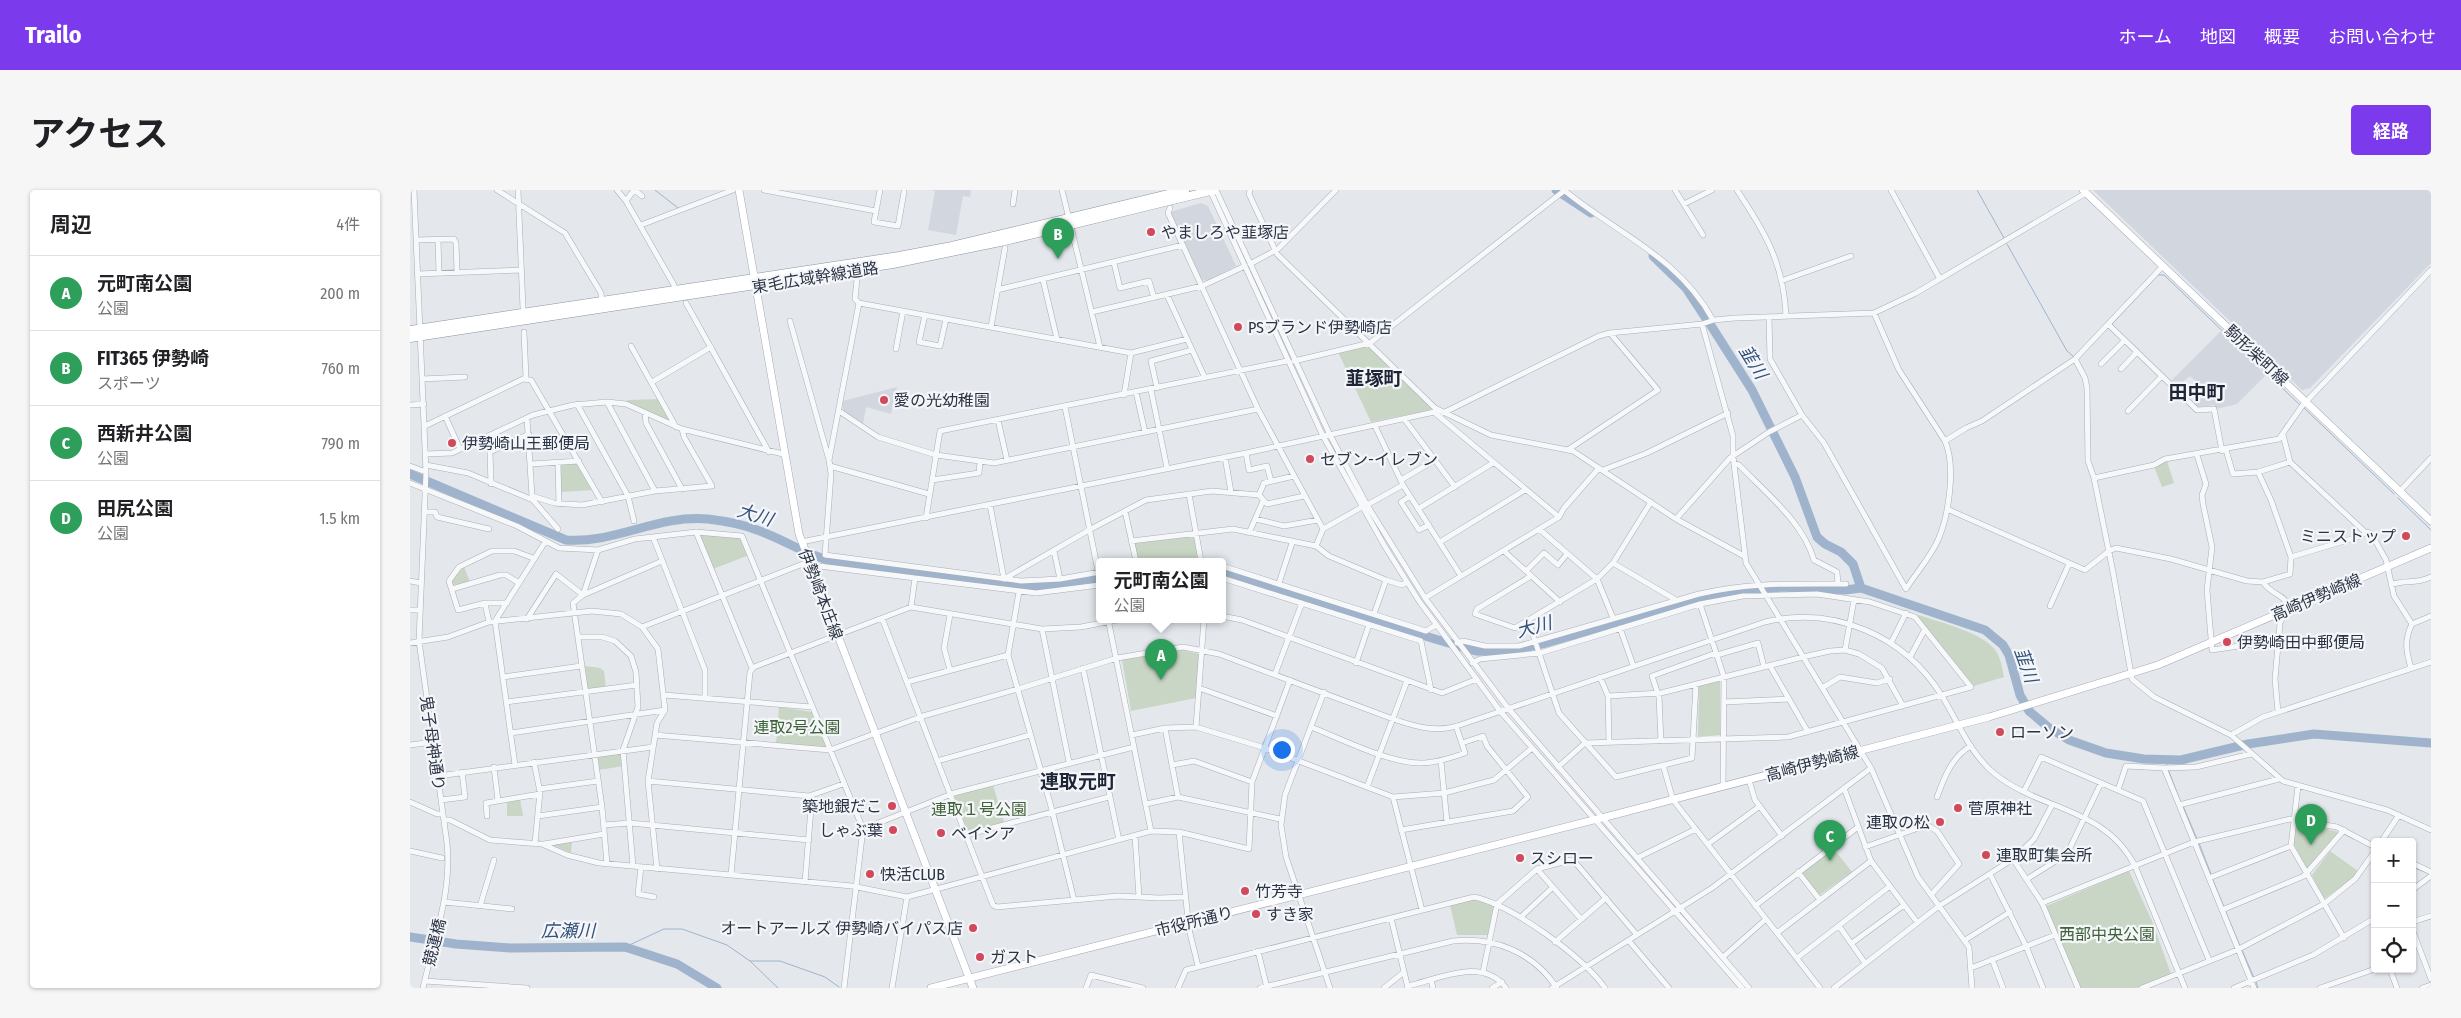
<!DOCTYPE html>
<html lang="ja">
<head>
<meta charset="utf-8">
<style>
  body { margin:0; font-family:"Fira Sans Condensed","Noto Sans JP",sans-serif; background:#f6f6f6; color:#202124 }
  .controls { position:absolute; right:15px; bottom:15px; display:grid; overflow:hidden; border-radius:5px; box-shadow:0 1px 4px #0004 }
  .controls button { width:45px; height:45px; display:grid; place-items:center; padding:0; border:0; border-bottom:1px solid #e0e0e0; background:#fff; color:#202124; font:25px sans-serif }
  .you { position:absolute; left:871px; top:559px; width:18px; height:18px; margin:-12px; border:4px solid #fff; border-radius:50%; background:#1a73e8; box-shadow:0 0 0 8px #1a73e833 }
  .badge { display:grid; place-items:center; width:32px; height:32px; border-radius:50%; background:#7c3aed; color:#fff; font-size:16px; font-weight:700 }
  .pin { position:absolute; translate:-50% -41px; filter:drop-shadow(0 1px 2px #0008) }
  .pin::after { content:''; position:absolute; top:26px; width:18px; height:15px; background:inherit; clip-path:polygon(0 0,100% 0,50% 100%) }
  .popup { position:absolute; left:686px; top:368px; width:130px; height:65px; box-sizing:border-box; display:grid; place-content:center; border-radius:5px; background:#fff; filter:drop-shadow(0 1px 4px #0005); font-size:16px; white-space:nowrap; color:#757577 }
  .popup b { font-size:19px; color:#202124 }
  .popup::after { content:''; position:absolute; left:50%; top:100%; margin-left:-10px; border:10px solid transparent; border-top-color:#fff }
  .list { margin:0; padding:0; list-style:none }
  h2 { display:flex; justify-content:space-between; align-items:center; height:65px; margin:0; padding:0 20px; font-size:21px }
  h2 small { font-size:16px; font-weight:400; color:#757577 }
  .list li { display:grid; grid-template-columns:32px 1fr auto; gap:15px; align-items:center; box-sizing:border-box; height:75px; padding:0 20px; border-top:1px solid #e0e0e0 }
  .list b { display:block; font-size:19px; white-space:nowrap }
  .list p { margin:0; font-size:16px; white-space:nowrap; color:#757577 }
  .list em { font-size:16px; font-style:normal; color:#757577 }
  .icon { flex:none; width:28px; height:28px; fill:none; stroke:currentColor; stroke-width:2; stroke-linecap:round; stroke-linejoin:round }
  .map { position:relative; flex:none; width:2021px; height:798px; overflow:hidden; border-radius:5px }
  header { display:flex; align-items:center; gap:30px; box-sizing:border-box; height:70px; padding:0 25px; background:#7c3aed; color:#fff }
  header strong { font-size:24px }
  nav { display:flex; gap:28px; margin-inline-start:auto; font-size:18px }
  .intro { display:flex; align-items:center; justify-content:space-between; box-sizing:border-box; height:120px; padding:0 30px }
  h1 { margin:0; font-size:35px }
  .button { padding:12px 22px; border-radius:5px; background:#7c3aed; color:#fff; font-size:18px; font-weight:700 }
  main { display:flex; gap:30px; padding:0 30px }
  aside { flex:1; background:#fff; border-radius:5px; box-shadow:0 1px 4px #0004 }
  .map>svg:first-child { display:block }
</style>
</head>
<body>
<header>
<strong>Trailo</strong>
<nav><a>ホーム</a><a>地図</a><a>概要</a><a>お問い合わせ</a></nav>
</header>
<div class="intro"><h1>アクセス</h1><a class="button">経路</a></div>
<main>
<aside>
<h2>周辺<small>4件</small></h2>
<ul class="list">
<li><span class="badge" style="background:#2e9e5b">A</span><div><b>元町南公園</b><p>公園</p></div><em>200 m</em></li>
<li><span class="badge" style="background:#2e9e5b">B</span><div><b>FIT365 伊勢崎</b><p>スポーツ</p></div><em>760 m</em></li>
<li><span class="badge" style="background:#2e9e5b">C</span><div><b>西新井公園</b><p>公園</p></div><em>790 m</em></li>
<li><span class="badge" style="background:#2e9e5b">D</span><div><b>田尻公園</b><p>公園</p></div><em>1.5 km</em></li>
</ul>
</aside>
<div class="map">
<svg width="2021" height="798" viewBox="0 0 2021 798">
  <rect width="100%" height="100%" fill="#e4e7ec"/>
  <!-- built -->
  <path fill="#d2d6de" d="M520,0H561L560,7L553,6L546,45L518,40L525,1Z
    M1683,0H2021V73L1900,198L1892,200Z
    M791,13L798,16L826,76L797,91L791,89L760,22Z
    M1811,141L1856,185L1827,214L1806,219L1804,215L1787,217L1784,214L1796,201L1780,186L1767,197L1761,191Z
    M487,197L481,224L456,217L453,235L433,221V211Z"/>
  <!-- green -->
  <path fill="#c9d6c5" d="M959,155L1021,218V220L961,232L928,162Z
    M249,209L261,232L216,211L218,210Z
    M1757,271L1764,293L1752,297L1744,276Z
    M152,274H167L184,300L151,302L150,276Z
    M292,344L330,348L339,365L303,379L290,346Z
    M783,345L789,367L787,369L757,368L728,371L724,353L726,352Z
    M54,377L60,392L43,395L41,390Z
    M1509,425C1531,433 1572,442 1586,461C1591,469 1592,478 1594,487L1564,496L1507,426Z
    M772,460L789,464L786,508L721,521L712,470Z
    M175,476L190,478L194,481L196,498L177,499Z
    M1310,491V545L1288,547L1289,496Z
    M369,517L402,522L416,556L414,558L366,554Z
    M210,562L213,576L189,580L188,566Z
    M583,595L594,632L560,641L557,640L544,608L545,606Z
    M110,609L113,626H97V611Z
    M1886,632L1929,642L1899,679L1897,678L1883,653Z
    M162,650L161,663L142,655Z
    M1424,659L1442,682L1408,706L1392,683Z
    M1920,661L1948,681L1944,688L1914,709L1902,685Z
    M1719,681L1742,731L1761,784L1727,798H1671L1636,716Z
    M1065,709L1084,716L1079,745H1047L1040,715Z"/>
  <g fill="none" stroke-linecap="round" stroke-linejoin="round">
    <!-- stream -->
    <path stroke="#9fb4cc" stroke-width="1" d="M245,0L268,18
      M1567,0L1594,48
      M1597,54L1657,161L1664,167
      M1701,135L1748,85H1754L1891,216
      M1668,168L1698,138
      M1894,218L1984,304
      M1988,308L2021,340
      M1756,570L1757,575
      M1758,579L1771,613
      M1773,616L1787,649
      M1936,645L1944,649
      M1789,653L1801,684
      M2002,677L2015,682
      M1802,688L1814,717
      M1815,720L1830,756
      M215,757L254,739H272L317,755L340,771H370L415,787L429,797
      M1832,760L1844,788
      M340,771L368,798
      M1846,792L1848,798"/>
    <!-- river -->
    <path stroke="#9fb4cc" stroke-width="9" d="M1146,0L1181,23
      M1243,66L1276,98L1297,130
      M1300,134L1342,200L1385,287L1407,347L1415,354L1431,362L1443,374L1451,398
      M0,284L156,350C204,354 249,324 298,329C315,331 332,334 347,340C376,350 398,367 428,372L572,392L625,396H645L690,388
      M812,382L1025,449L1066,461L1093,462L1136,453L1293,408L1372,397L1435,400L1451,398L1575,440L1593,455L1599,465L1610,505L1619,521L1638,537L1659,550L1696,563L1734,569L1771,570L1838,554L1904,544L2021,553
      M0,747L46,754L100,758L215,757L267,774L307,798"/>
    <!-- minor casing -->
    <g stroke="#a9aeb7" stroke-width="6">
      <path id="minor" d="M4,0L16,282L9,451L37,653C42,703 24,749 13,798
        M87,0L155,43L191,103L192,112
        M108,0L113,118
        M207,0L216,11L264,95
        M225,0L232,6
        M354,0L466,21
        M470,0L464,32L488,36L494,2
        M652,0L690,157
        M800,0L913,246L974,355L1009,411L1090,521L1332,798
        M806,0L920,245L957,315L1015,408L1098,518L1339,798
        M840,0L839,4L867,64L1025,218L1081,245L1163,261L1266,329L1334,366
        M1154,0C1207,44 1268,66 1303,130
        M1265,0L1293,45
        M1327,0C1355,42 1374,74 1376,126
        M1481,0L1530,89
        M216,11L224,0
        M603,14L605,0
        M1274,14L1302,0
        M760,18L758,23L848,219L913,339
        M231,35L323,0
        M6,50L44,49L46,53L47,82
        M28,50L29,83
        M704,73L710,98L739,91L744,108
        M840,74L868,59L926,0
        M7,84L111,80
        M633,90L647,149
        M1371,91L1441,66
        M587,100L773,55
        M757,105L795,188
        M276,113L359,262
        M449,113L721,163L777,149
        M682,122L792,96L833,77
        M515,125L509,152L530,156L536,129
        M1359,127L1360,169L1392,225L1414,253L1496,399C1506,383 1520,368 1528,350C1539,325 1546,276 1535,251L1489,180L1464,123
        M380,131L419,270L421,284L415,365L611,391L650,389L690,382
        M1699,135L1787,220L1804,219L1812,261
        M581,137L595,58
        M114,142L116,188
        M221,156L266,237
        M486,159L493,121
        M1665,169L1675,188L1677,198L1678,271L1684,288L1703,382L1722,489L1744,507L1821,545L1873,591L1977,620L2021,640
        M884,171L960,153L1155,0
        M1691,174L1714,151
        M1711,179L1727,162
        M12,189L55,187
        M242,192L301,157
        M747,198L741,171L782,160
        M741,200L757,278
        M726,202L735,242
        M714,205L721,163
        M197,212L245,301
        M167,214L218,306L224,331
        M0,215L14,214
        M655,217L690,391
        M429,221L468,247L526,265L584,273L848,219
        M1718,221L1752,186
        M235,223L236,233L272,299
        M1025,223L1149,327
        M1033,223L1189,146L1200,143L1292,134L1304,130L1325,128L1464,123L1506,103L1676,3
        M35,226L50,259
        M117,228L122,306L144,313L172,315L245,301L302,296L274,247L272,239
        M588,230L597,270
        M995,230L1045,297
        M15,236L113,189L121,190L192,312
        M965,236L993,295L1051,386
        M1873,245L1880,272L1955,342L1961,343L1976,370L1984,406L2002,434
        M119,250L155,248
        M1535,251L1556,238L1572,231L1665,169L1753,76
        M1159,259L1248,200L1200,143
        M1816,260L1823,284L1848,282L1861,310L1881,367
        M836,263L839,280L857,276L861,291
        M16,264L42,263L123,225L163,215L197,212L216,214L272,239L373,264
        M1787,265L1796,294L1792,305L1793,314L1802,357L1797,400L1802,460L1869,450
        M815,267L821,302
        M419,270L449,113L445,109L448,79
        M148,273L149,314
        M1324,273L1329,275C1356,303 1393,332 1404,370L1427,382L1428,394
        M121,274L169,271
        M16,275L58,283L123,310L125,308
        M0,276L16,282
        M420,276L519,304
        M1193,280L1237,263L1318,223
        M1848,282L1880,272
        M1684,288L1744,275L1755,269L1869,249L1892,216L2021,80
        M522,290L569,283L570,272
        M991,290L1025,270
        M0,293L107,336L149,358L188,360L225,349L286,342L332,346L453,639
        M81,294L80,262L119,244
        M1990,301L2021,268
        M779,304L791,371
        M849,305L854,293L884,286
        M1000,306L991,312L1009,340L1019,335
        M123,310L148,339
        M580,315L594,389L679,340L736,310L802,301L849,305L857,314L894,306
        M957,315L993,295
        M1008,319L1083,273
        M1537,319L1675,380L1699,361L1706,358L1761,369L1837,391L1853,392L1880,384L1881,367L1951,346L1955,342
        M715,321L726,371
        M15,322H25L27,327L79,339
        M516,328L530,241L877,171
        M846,329L874,336L908,330
        M1266,329L1320,268L1359,242L1392,225
        M286,342L342,478
        M839,343L853,311
        M243,347L295,480V508
        M721,351L823,339L906,356L919,366L976,390L992,395L997,392
        M391,352L836,263L1029,221
        M1030,352L1115,300
        M906,356L913,339L952,317
        M644,361L650,389
        M1094,361L1150,412
        M759,371H785
        M1203,373L1241,312
        M812,376L1016,441L1026,435
        M401,378L409,376L505,388
        M1116,381L1134,363L1148,375L1157,364
        M1121,386L1067,419L1065,424L1105,438L1187,389L1129,339
        M812,388L1011,451L1021,500
        M0,391L11,393
        M1853,392C1864,410 1888,402 1870,433L1865,489L1868,522
        M869,393L882,353
        M1981,395C1996,389 2004,395 2021,387
        M42,399L90,385H96L109,393
        M609,402L598,465L642,620L664,710
        M1015,408L1149,327L1154,318L1189,278
        M75,413L79,432
        M97,413H75L48,420L39,391L49,377L82,361H104L123,368
        M1290,414L1314,487L1313,597
        M1640,416L1659,374
        M501,417L505,388L626,403L690,395
        M0,420H10
        M964,424L976,390
        M540,425L534,458L540,480
        M812,426L832,430L1032,503L1067,489
        M472,428L583,715L587,717L708,706L749,708L776,707
        M1203,428L1187,389L1203,373L1266,410
        M117,429L146,384L173,405L188,360
        M698,429L741,641
        M1118,430L1149,523L1206,587L1282,568L1286,494
        M232,437L398,372
        M1210,438L1223,475
        M632,439L659,572
        M168,447H192L205,451L221,466L226,482L228,517L213,560L223,676
        M0,453L38,447L79,432L182,421L211,424L232,437L248,459L255,520L247,533L238,591L247,679
        M1047,453L1053,451L1075,456H1109L1289,404C1341,392 1384,394 1436,394
        M1481,453L1496,423
        M1435,460L1444,410
        M1307,465L1348,453L1354,477
        M1500,467L1515,439
        M946,473L959,435
        M1062,473L1070,469L1130,463L1290,414L1333,406L1407,404L1460,412L1505,427L1561,497L1378,547L1175,553L1148,577
        M1360,476L1398,542
        M673,478L709,650
        M2001,478C1996,461 1994,450 2002,434L2021,426
        M865,484L892,413
        M93,487L171,476
        M1190,487L1198,506L1199,552
        M497,492L598,465
        M789,498L867,526
        M1412,498L1430,487L1467,493L1480,489
        M914,502L875,605L871,635L876,667L920,798
        M254,505L402,517
        M1198,506L1251,503L1393,467L1420,461L1435,460L1449,464L1472,478L1493,516
        M96,512L227,495
        M1314,512L1379,509
        M786,537L794,429
        M901,537C931,549 979,573 1010,573C1026,573 1041,568 1055,563L1046,536
        M755,538L768,607
        M101,543L255,520
        M245,545L420,560L513,526L608,499L707,468L773,457L809,464L983,529C1007,537 1026,543 1050,535L1355,432C1424,415 1495,446 1532,506C1548,532 1560,564 1585,584C1631,621 1695,617 1725,676L1775,798
        M722,545L755,538L786,537L855,558L983,607L1034,603L1084,590L1122,558
        M1821,545L1853,527L2021,472
        M1251,551L1249,507L1242,486L1306,463
        M0,555L23,552
        M527,571L620,545
        M1031,571L1037,632
        M124,572L130,602L125,653
        M105,575L85,431L135,352
        M762,575L784,571L842,592
        M1253,575L1263,610L1410,798
        M84,577L88,611
        M1461,578L1508,687L1559,757L1562,798
        M1754,578L1844,798
        M28,586L243,557
        M1339,590L1345,610L1372,646
        M238,591L399,606L433,594
        M1888,596L1881,656L1934,748
        M957,597L997,491
        M1434,598L1461,671L1507,732
        M129,599L188,591
        M1708,600L1716,576L1754,578L1786,577L1841,564
        M1614,601L1631,567L1733,611L1799,770
        M983,607L1012,720
        M1527,607C1534,588 1542,566 1561,556
        M31,610L55,607L52,582
        M0,612L27,624H33
        M736,614L768,607L870,629
        M1769,615L1869,589
        M77,626L76,613L130,604
        M128,626L192,617
        M34,630H40L80,650L132,654L157,665L189,673L442,696L497,707L741,641L769,642L839,659L842,592L880,490
        M194,635L220,633L399,650
        M991,640L1103,621L1118,607L1077,556L1073,546L1052,553
        M769,642L779,739L788,776
        M556,645L699,607
        M725,646L729,707
        M1971,652L1989,625
        M134,654L194,644
        M1298,654L1350,616
        M1455,657L1517,635L1527,641L1549,674L1521,705
        M0,661L32,668
        M1227,668L1286,639
        M1603,669L1632,713L1668,798
        M2002,673L2021,682
        M197,674L192,617L163,413L173,405L252,371
        M231,677L228,704L244,707
        M1127,679L1171,729
        M1388,682L1410,710
        M1580,684L1616,756L1633,798
        M321,685L340,482L344,477L501,417L632,439L671,437L712,429
        M1799,688L1881,656
        M1617,689L1657,664L1691,593
        M395,692L402,606
        M2002,700L2021,686
        M34,712L102,719
        M1632,713L1784,652L1880,629L1927,637L1965,657
        M70,716L84,670
        M1345,716L1448,637
        M1812,720L1894,686L1934,640
        M1111,727L1143,697
        M981,728L998,798
        M2002,732L2021,726
        M1429,736L1455,773
        M2002,739L2021,789
        M1367,743L1461,671
        M1555,750L1600,722
        M1219,751L1259,798
        M1145,752L1196,708
        M1442,753L1494,715
        M848,761L857,798
        M1313,767L1356,729
        M1387,768L1480,696
        M1582,769L1593,798
        M1561,778L1645,745
        M1980,779L1987,798
        M1073,782L1087,714L1127,679L1160,670L1164,671L1227,745
        M1021,790L1023,798
        M15,791L117,798
        M998,796C1029,789 1073,766 1096,798
        M434,798L453,639L544,603L724,557
        M482,798L497,707
        M676,798L681,785L733,798
        M768,798L776,780L1064,707C1102,715 1172,766 1195,798
        M850,798L1043,751C1085,747 1123,762 1147,798
        M974,798L994,782
        M1082,798L1092,792
        M1142,798L1302,698L1461,578L1336,373L1323,266V246L1292,134
        M1424,798L1529,716L1603,669L1624,649L1642,615
        M1732,798L1827,760L1914,714L1945,689L1965,661
        M1824,798L1903,765L1965,728
        M1910,798L1965,779
        M2012,798L2021,795"/>
    </g>
    <!-- major casing -->
    <g stroke="#a3abb8" stroke-width="8">
      <path id="major" d="M329,0L389,344L563,798
        M1673,0L2021,331
        M521,798L1207,624L1579,527L1748,475L2021,358"/>
    </g>
    <!-- highway casing -->
    <g stroke="#8b94a3" stroke-width="9">
      <path id="highway" d="M0,140L489,66L542,56L775,0
        M0,148L483,74L595,51L804,0"/>
    </g>
    <!-- minor -->
    <use href="#minor" stroke="#f7f8fa" stroke-width="5"/>
    <!-- major -->
    <use href="#major" stroke="#fff" stroke-width="7"/>
    <!-- highway -->
    <use href="#highway" stroke="#fff" stroke-width="8"/>
  </g>
  <!-- markers -->
  <g fill="#d1495b" stroke="#f4f6f9" stroke-width="2">
    <circle cx="741" cy="42" r="5"/>
    <circle cx="828" cy="137" r="5"/>
    <circle cx="474" cy="210" r="5"/>
    <circle cx="42" cy="253" r="5"/>
    <circle cx="900" cy="269" r="5"/>
    <circle cx="1996" cy="346" r="5"/>
    <circle cx="1817" cy="452" r="5"/>
    <circle cx="1590" cy="542" r="5"/>
    <circle cx="482" cy="616" r="5"/>
    <circle cx="1548" cy="618" r="5"/>
    <circle cx="1530" cy="632" r="5"/>
    <circle cx="483" cy="640" r="5"/>
    <circle cx="531" cy="643" r="5"/>
    <circle cx="1576" cy="665" r="5"/>
    <circle cx="1110" cy="668" r="5"/>
    <circle cx="460" cy="684" r="5"/>
    <circle cx="835" cy="701" r="5"/>
    <circle cx="846" cy="724" r="5"/>
    <circle cx="563" cy="738" r="5"/>
    <circle cx="570" cy="767" r="5"/>
  </g>
  <g text-anchor="middle" stroke-width="4.5" stroke-linejoin="round" paint-order="stroke">
    <!-- poi labels -->
    <g font-size="16" fill="#2b3445" stroke="#f4f6f9" text-anchor="start">
      <text x="751" y="48">やましろや韮塚店</text>
      <text x="838" y="143">PSブランド伊勢崎店</text>
      <text x="484" y="216">愛の光幼稚園</text>
      <text x="52" y="259">伊勢崎山王郵便局</text>
      <text x="910" y="275">セブン-イレブン</text>
      <text x="1986" y="352" text-anchor="end">ミニストップ</text>
      <text x="1827" y="458">伊勢崎田中郵便局</text>
      <text x="1600" y="548">ローソン</text>
      <text x="472" y="622" text-anchor="end">築地銀だこ</text>
      <text x="1558" y="624">菅原神社</text>
      <text x="1520" y="638" text-anchor="end">連取の松</text>
      <text x="473" y="646" text-anchor="end">しゃぶ葉</text>
      <text x="541" y="649">ベイシア</text>
      <text x="1586" y="671">連取町集会所</text>
      <text x="1120" y="674">スシロー</text>
      <text x="470" y="690">快活CLUB</text>
      <text x="845" y="707">竹芳寺</text>
      <text x="856" y="730">すき家</text>
      <text x="553" y="744" text-anchor="end">オートアールズ 伊勢崎バイパス店</text>
      <text x="580" y="773">ガスト</text>
    </g>
    <!-- street labels -->
    <g font-size="16" fill="#2b3445" stroke="#f4f6f9">
      <text transform="translate(405 87) rotate(-9)" y="6">東毛広域幹線道路</text>
      <text transform="translate(1847 165) rotate(43)" y="6">駒形柴町線</text>
      <text transform="translate(411 404) rotate(69)" y="6">伊勢崎本庄線</text>
      <text transform="translate(1906 407) rotate(-23)" y="6">高崎伊勢崎線</text>
      <text transform="translate(23 553) rotate(82)" y="6">鬼子母神通り</text>
      <text transform="translate(1402 573) rotate(-15)" y="6">高崎伊勢崎線</text>
      <text transform="translate(784 731) rotate(-14)" y="6">市役所通り</text>
      <text transform="translate(24 752) rotate(-76)" y="6">競運橋</text>
    </g>
    <!-- park labels -->
    <g font-size="16" fill="#3f6138" stroke="#f4f6f9">
      <text x="387" y="543">連取2号公園</text>
      <text x="569" y="625">連取１号公園</text>
      <text x="1697" y="750">西部中央公園</text>
    </g>
    <!-- water labels -->
    <g font-size="18" font-style="italic" fill="#34527a" stroke="#f4f6f9">
      <text transform="translate(1343 172) rotate(58)" y="6">韮川</text>
      <text transform="translate(345 325) rotate(17)" y="6">大川</text>
      <text transform="translate(1124 437) rotate(-15)" y="6">大川</text>
      <text transform="translate(1616 475) rotate(70)" y="6">韮川</text>
      <text x="158" y="747">広瀬川</text>
    </g>
    <!-- quarter labels -->
    <g font-size="19" font-weight="bold" fill="#1d2536" stroke="#f4f6f9">
      <text x="964" y="195">韮塚町</text>
      <text x="1787" y="209">田中町</text>
      <text x="668" y="598">連取元町</text>
    </g>
  </g>
</svg>
<div class="controls">
<button>+</button>
<button>−</button>
<button><svg class="icon" aria-label="locate" viewBox="0 0 24 24"><circle cx="12" cy="12" r="6"/><path d="M12 2v4M12 18v4M2 12h4M18 12h4"/></svg></button>
</div>
<div class="you"></div>
<div class="pin badge" style="left:751px;top:490px;background:#2e9e5b">A</div>
<div class="popup"><b>元町南公園</b>公園</div>
<div class="pin badge" style="left:648px;top:69px;background:#2e9e5b">B</div>
<div class="pin badge" style="left:1420px;top:671px;background:#2e9e5b">C</div>
<div class="pin badge" style="left:1901px;top:655px;background:#2e9e5b">D</div>
</div>
</main>
</body>
</html>
